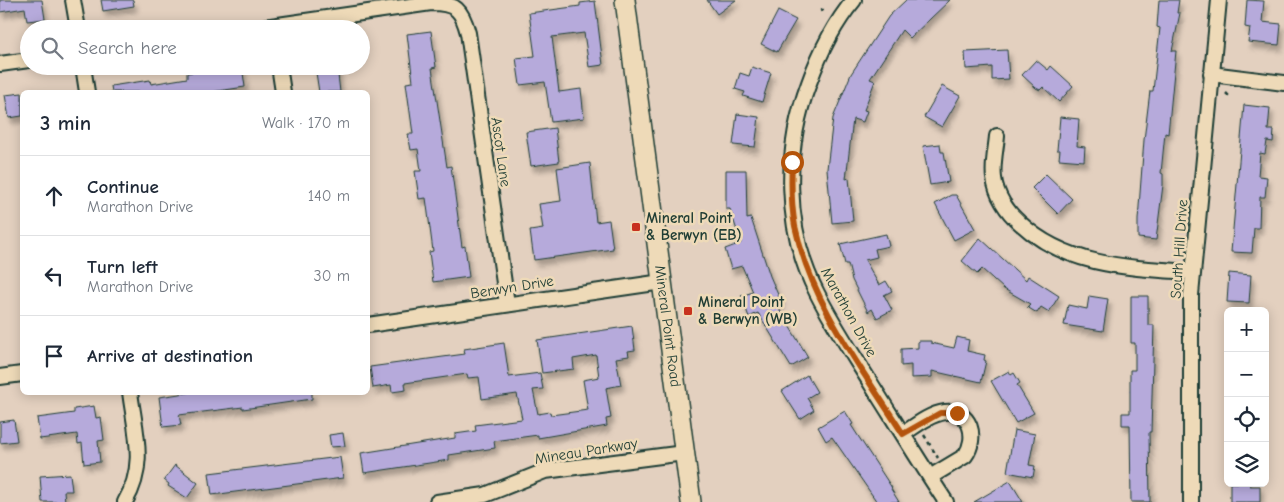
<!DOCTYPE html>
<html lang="en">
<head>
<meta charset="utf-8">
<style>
  body { margin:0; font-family:"Comic Neue",sans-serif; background:#f6f6f7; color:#1f2937 }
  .controls { position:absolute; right:15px; bottom:15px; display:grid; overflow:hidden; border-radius:8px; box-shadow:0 2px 12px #0003 }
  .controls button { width:45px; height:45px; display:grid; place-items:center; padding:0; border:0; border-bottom:1px solid #e0e1e3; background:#fff; color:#1f2937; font:25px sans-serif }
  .stop { position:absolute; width:15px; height:15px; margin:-11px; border:4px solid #b45309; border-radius:50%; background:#fff }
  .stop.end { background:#b45309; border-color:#fff; box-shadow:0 1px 5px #0008 }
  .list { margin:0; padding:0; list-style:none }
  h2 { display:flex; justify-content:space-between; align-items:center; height:65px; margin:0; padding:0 20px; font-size:21px }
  h2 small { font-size:16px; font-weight:400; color:#747a83 }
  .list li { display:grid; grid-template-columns:32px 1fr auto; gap:15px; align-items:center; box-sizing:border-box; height:80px; padding:0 20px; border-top:1px solid #e0e1e3 }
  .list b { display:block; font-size:19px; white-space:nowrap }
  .list p { margin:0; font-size:16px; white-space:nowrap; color:#747a83 }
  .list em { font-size:16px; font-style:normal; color:#747a83 }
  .icon { flex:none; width:28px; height:28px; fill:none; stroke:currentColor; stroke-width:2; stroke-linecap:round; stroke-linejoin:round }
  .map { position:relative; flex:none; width:1284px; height:502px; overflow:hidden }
  .search { position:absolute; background:#fff; box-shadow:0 2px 12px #0003; left:20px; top:20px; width:350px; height:55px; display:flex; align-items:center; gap:12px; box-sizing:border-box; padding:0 18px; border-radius:28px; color:#747a83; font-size:19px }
  .panel { position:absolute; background:#fff; box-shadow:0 2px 12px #0003; left:20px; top:90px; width:350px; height:305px; border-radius:8px }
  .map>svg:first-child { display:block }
</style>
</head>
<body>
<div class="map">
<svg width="1284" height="502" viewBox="0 0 1284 502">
  <defs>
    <filter id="shadow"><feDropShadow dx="3" dy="5.5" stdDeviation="2.5" flood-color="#0004"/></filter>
  </defs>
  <rect width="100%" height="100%" fill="#e3d0bf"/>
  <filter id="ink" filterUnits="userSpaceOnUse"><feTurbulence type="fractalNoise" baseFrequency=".02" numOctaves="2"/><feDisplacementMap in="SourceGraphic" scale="10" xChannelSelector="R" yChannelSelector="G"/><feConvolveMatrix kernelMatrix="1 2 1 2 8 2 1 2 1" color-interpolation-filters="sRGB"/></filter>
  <g filter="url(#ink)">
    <!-- building -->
    <path fill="#b6aadb" stroke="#1f3d34" filter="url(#shadow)" d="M0,0H42L45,19L27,21L25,8L0,12Z
      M101,0H133L134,6L103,11Z
      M707,0H736L717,14Z
      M906,0H950L910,38L902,30L870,79L875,81L864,110L867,111L863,122L853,119L846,179L849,178L853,221L832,223L827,169L833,118L851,74L889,16Z
      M1159,0H1179L1177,13H1180L1172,51H1176L1168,134L1165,133L1161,173L1163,174V185L1156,240L1138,238V220L1144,140L1150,91H1153L1160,28L1157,27Z
      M1247,0L1264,1L1262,22L1281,24L1279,45L1248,42L1250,28L1245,27Z
      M595,1L603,65L589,67L584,33L552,37L559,92L581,89L584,118L551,122L545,82L520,85L516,58L535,56L529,13L580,6V3Z
      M778,11L796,20L777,52L761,44Z
      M431,31L436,67L432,68L447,167L451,166L462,247L465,246L469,277L433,282L429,252L433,251L426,198L419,199L415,171H421L418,149L411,150L408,134H413L406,83L413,82L407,34Z
      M1007,50L1009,79L992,80V67L966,69L965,52Z
      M1036,60L1048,70L1051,66L1073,86L1059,102L1043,87L1040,90L1036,88L1022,75Z
      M242,66L245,87L211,92H112L111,86L150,80L151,84L187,78V73Z
      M315,66H337L340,92H319Z
      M752,67L771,73L762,102L743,96L745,92L735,89L740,73L749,76Z
      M942,86L960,96L942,127L924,117Z
      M22,93V116L9,118L5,95Z
      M1244,105L1270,108L1268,130H1274L1273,142L1267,141L1265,154L1260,153L1258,176L1267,177L1265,197H1260L1259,228H1254L1252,253L1231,252Z
      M737,114L759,117L755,147L733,145Z
      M1060,117L1079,119L1077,146L1085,147L1084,161L1059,159L1060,150H1057Z
      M555,128L559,162L531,166L526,132Z
      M940,144L941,152H944L949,182L930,185L923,146Z
      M590,163L596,222L609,220L613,249L534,260L530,231L543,229L539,204L561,201L557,168Z
      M726,170H746L747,219L751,218L770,276L782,304L777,306L808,357L791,367L758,313L749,317L741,296L753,292L742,266L731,269L725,249L741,243L730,209H726Z
      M1046,174L1072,199L1058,214L1032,188Z
      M951,195H956L975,229L954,240L935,204Z
      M886,234L889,246L875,249L877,257L865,260L879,285L886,281L892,291L884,295L892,310L877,318L872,309L868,312L852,280L848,264H845L840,244Z
      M980,238L1026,280L1028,276L1059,296L1049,312L1041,307L1037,313L1027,307L1030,304L1004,289L982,269L977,274L962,261Z
      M1229,273L1251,275L1249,303L1227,302Z
      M1089,296L1108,299L1103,331L1064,325L1068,305L1087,309Z
      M1131,296H1148V325H1154L1151,432H1149L1150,502H1131L1130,425H1122V413H1130V370H1135V343H1131Z
      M632,326L635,350L628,351L629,356L616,358L621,385L606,388L611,418L606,419L607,426L538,438V435L494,441L495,448L449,455V460L364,473L361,453L455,438V434L476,431L475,425L522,419L517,394L482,399L479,377L468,378L467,374L405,383L406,390L392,392L391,385L373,388L370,367L465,354L464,349L504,343L509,377L540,373L543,389L533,390L538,414L550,412L551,415L588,410L583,380L599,377L596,355L573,359L574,369L542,373L537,340Z
      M957,337L969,340L967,351L985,355L984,360L986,361L981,382L932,371V377L911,378V365L901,366V349L918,348V341H931V343L954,348Z
      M1009,371L1011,375L1014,373L1020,383L1017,385L1034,413L1016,423L991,381Z
      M807,375L817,392L807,398L814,410L800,419L782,391Z
      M193,392H312V399L243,409V407L179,415L181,425L163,427L159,397Z
      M94,406L96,418L101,417L104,440L98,441L100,462L84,464L82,443L78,444L77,434L40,439L37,418L74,413V409Z
      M845,411L853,424L851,425L892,488L891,489L899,502H877L832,437L826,441L818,427Z
      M14,420L17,441L0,443V422Z
      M1014,430L1035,434L1029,465L1035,466L1033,477L1007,472Z
      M343,433L345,446L331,447L329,435Z
      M340,457L343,478L212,495L209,473Z
      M175,465L198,483L187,498L168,486L169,484L164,480Z
      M70,474L72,491H64L65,502H42L40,476Z
      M1010,481L1023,502H974Z
      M1230,483H1250V486H1260V502H1230Z"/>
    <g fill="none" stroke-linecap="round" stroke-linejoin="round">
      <!-- minor casing -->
      <g stroke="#1f3d34" stroke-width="18">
        <path id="minor" d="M73,0L78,29
          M854,0C833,25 820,52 809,83C784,149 784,229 817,293C833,325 854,356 873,387C897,425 921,464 946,502
          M250,29L431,3C456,3 462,10 468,33L507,304
          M0,64L29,60
          M83,66L87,92
          M279,66L283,92
          M1211,74L1284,83
          M997,136C996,149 992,165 994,178C996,195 1007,212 1020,223C1067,267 1132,268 1193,272
          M368,325L662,282
          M0,377L22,374
          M903,434C915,426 930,414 945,412C971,409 978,438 965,456L930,477
          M125,502C147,465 135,432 130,392
          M437,502L485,495L545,471L684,453
          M1191,502V295L1219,0"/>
      </g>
      <!-- secondary casing -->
      <g stroke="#1f3d34" stroke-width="22">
        <g id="secondary">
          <path id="s1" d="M625,0L691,502"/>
        </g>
      </g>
      <!-- path -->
      <path stroke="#1f3d34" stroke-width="2.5" stroke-dasharray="4 4" stroke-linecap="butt" d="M820,11L826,9
        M1226,93L1229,96
        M924,435L938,458"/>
      <!-- minor -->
      <use href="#minor" stroke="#eedab8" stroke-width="14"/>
      <!-- secondary -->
      <use href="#secondary" stroke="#eedab8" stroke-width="19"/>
    </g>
  </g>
  <g fill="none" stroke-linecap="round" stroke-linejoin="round" filter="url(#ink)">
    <!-- route -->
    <path stroke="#b45309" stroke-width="6" d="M792,162C791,183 791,205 795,226C811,303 862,369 903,434L940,413H957"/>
  </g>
  <!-- markers -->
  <g fill="#c8321e" stroke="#eedab8" stroke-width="2">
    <rect x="631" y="222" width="10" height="10" rx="2.5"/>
    <rect x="683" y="306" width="10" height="10" rx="2.5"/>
  </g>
  <g text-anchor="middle" stroke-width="5" stroke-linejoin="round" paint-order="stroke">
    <!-- street labels -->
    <g font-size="15" fill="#1f3d34" stroke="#eedab8">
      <text transform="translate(501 152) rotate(82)" y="5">Ascot Lane</text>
      <text transform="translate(1179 249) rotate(-86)" y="5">South Hill Drive</text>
      <text transform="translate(512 287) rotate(-9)" y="5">Berwyn Drive</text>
      <text transform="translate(849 312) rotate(61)" y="5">Marathon Drive</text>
      <text dy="5" stroke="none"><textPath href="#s1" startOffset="329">Mineral Point Road</textPath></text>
      <text transform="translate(586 451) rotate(-9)" y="5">Mineau Parkway</text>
    </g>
    <!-- poi labels -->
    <g font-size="15" font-weight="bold" fill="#1f3d34" stroke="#eedab8" text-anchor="start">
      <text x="646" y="223">Mineral Point<tspan x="646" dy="17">&amp; Berwyn (EB)</tspan></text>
      <text x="698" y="307">Mineral Point<tspan x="698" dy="17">&amp; Berwyn (WB)</tspan></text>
    </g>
  </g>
</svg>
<div class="controls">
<button>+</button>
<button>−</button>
<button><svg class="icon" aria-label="locate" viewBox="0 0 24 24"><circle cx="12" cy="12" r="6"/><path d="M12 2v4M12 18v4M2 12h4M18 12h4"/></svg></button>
<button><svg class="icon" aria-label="layers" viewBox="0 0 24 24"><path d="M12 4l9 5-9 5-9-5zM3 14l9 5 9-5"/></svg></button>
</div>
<div class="stop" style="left:792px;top:162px"></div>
<div class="stop end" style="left:957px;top:413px"></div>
<div class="search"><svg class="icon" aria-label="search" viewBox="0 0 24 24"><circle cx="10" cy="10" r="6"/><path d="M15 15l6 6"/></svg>Search here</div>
<section class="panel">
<h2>3 min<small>Walk · 170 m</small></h2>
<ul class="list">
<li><svg class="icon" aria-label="ahead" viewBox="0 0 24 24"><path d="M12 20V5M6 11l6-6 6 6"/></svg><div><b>Continue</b><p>Marathon Drive</p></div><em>140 m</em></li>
<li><svg class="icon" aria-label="left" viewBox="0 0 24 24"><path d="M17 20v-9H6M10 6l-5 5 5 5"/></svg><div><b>Turn left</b><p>Marathon Drive</p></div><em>30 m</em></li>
<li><svg class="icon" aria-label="arrive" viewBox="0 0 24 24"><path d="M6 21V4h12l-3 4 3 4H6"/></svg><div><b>Arrive at destination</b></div></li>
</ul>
</section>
</div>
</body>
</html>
